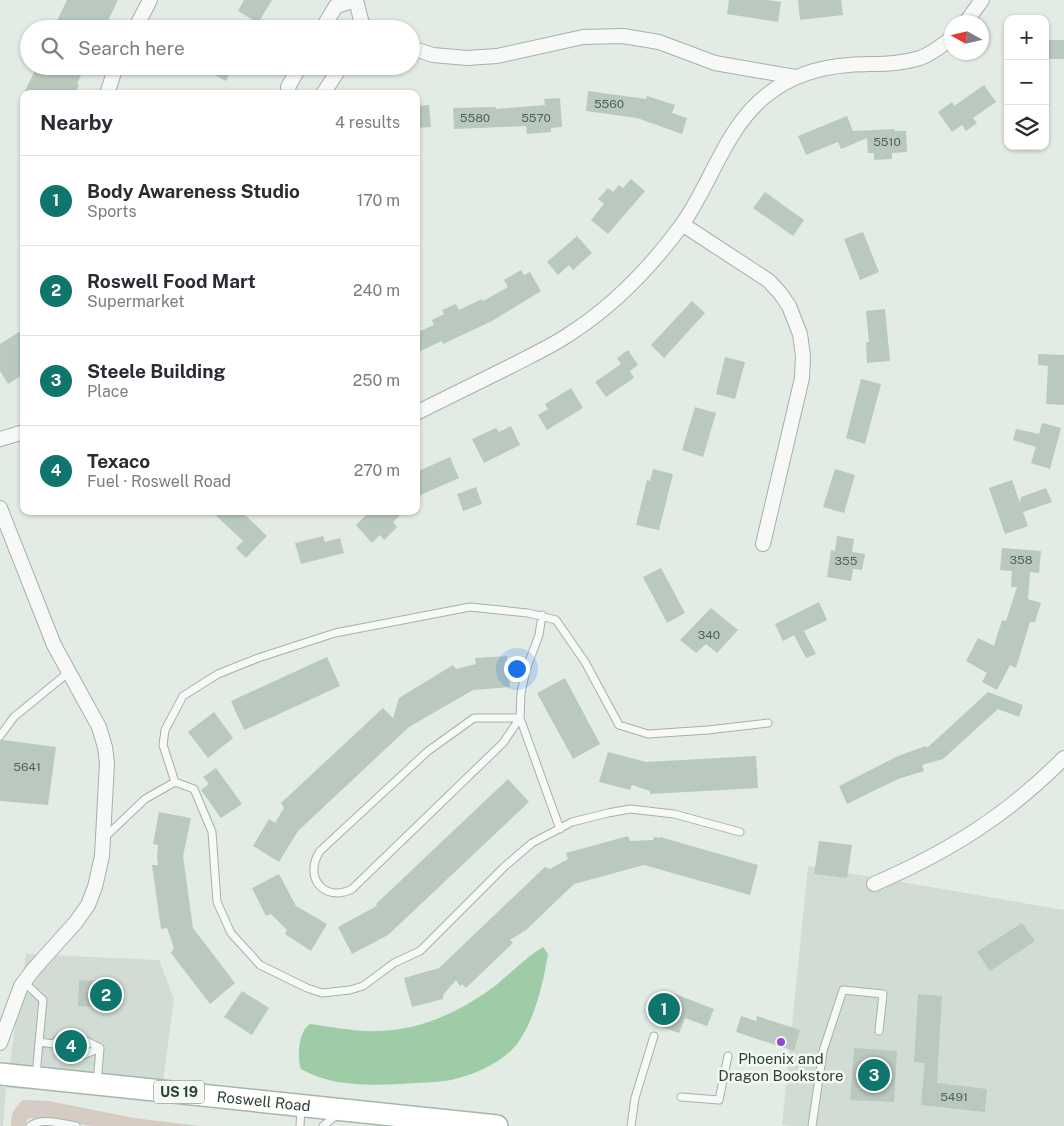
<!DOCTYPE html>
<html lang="en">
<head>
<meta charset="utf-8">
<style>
  body { margin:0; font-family:"Public Sans",sans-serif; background:#f7f7f7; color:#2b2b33 }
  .controls { position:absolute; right:15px; top:15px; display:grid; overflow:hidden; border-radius:10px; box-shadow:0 1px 4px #0004 }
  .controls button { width:45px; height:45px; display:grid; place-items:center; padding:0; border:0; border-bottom:1px solid #e1e1e2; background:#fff; color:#2b2b33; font:25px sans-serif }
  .compass { position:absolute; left:944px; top:15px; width:45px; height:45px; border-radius:50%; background:#fff; box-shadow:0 1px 4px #0004; rotate:278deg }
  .you { position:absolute; left:516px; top:668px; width:18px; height:18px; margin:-12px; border:4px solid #fff; border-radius:50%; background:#1a73e8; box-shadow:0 0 0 8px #1a73e833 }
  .badge { display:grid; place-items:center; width:32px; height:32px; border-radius:50%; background:#0f766e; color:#fff; font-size:16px; font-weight:700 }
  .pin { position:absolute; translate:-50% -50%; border:2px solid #fff; box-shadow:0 1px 5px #0006 }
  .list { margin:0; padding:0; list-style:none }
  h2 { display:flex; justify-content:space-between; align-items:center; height:65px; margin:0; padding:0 20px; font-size:21px }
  h2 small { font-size:16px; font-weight:400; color:#7c7c81 }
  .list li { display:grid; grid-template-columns:32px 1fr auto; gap:15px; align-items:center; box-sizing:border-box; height:90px; padding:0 20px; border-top:1px solid #e1e1e2 }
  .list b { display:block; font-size:19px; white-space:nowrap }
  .list p { margin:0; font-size:16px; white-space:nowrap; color:#7c7c81 }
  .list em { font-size:16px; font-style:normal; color:#7c7c81 }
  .icon { flex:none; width:28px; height:28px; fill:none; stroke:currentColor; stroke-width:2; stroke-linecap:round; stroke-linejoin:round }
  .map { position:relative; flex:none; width:1064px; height:1126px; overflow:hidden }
  .search { position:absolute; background:#fff; box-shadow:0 1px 4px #0004; left:20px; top:20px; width:400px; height:55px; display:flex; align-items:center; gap:12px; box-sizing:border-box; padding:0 18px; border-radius:28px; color:#7c7c81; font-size:19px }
  .panel { position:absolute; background:#fff; box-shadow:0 1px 4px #0004; left:20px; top:90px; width:400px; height:425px; border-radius:10px }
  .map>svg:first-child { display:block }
</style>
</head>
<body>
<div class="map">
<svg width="1064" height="1126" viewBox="0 0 1064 1126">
  <rect width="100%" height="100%" fill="#e3ebe5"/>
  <!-- built -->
  <path fill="#d1ddd4" d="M808,866L1064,910V1126H795L782,1125Z
    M26,954L159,960L174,999L161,1096L6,1088L3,1126H0V1086L6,1088Z"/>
  <!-- green -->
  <path fill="#d6cbc3" d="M23,1100L49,1101L134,1118L200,1126H93L30,1118L27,1120L25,1126H11C11,1114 14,1108 23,1100Z"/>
  <!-- water -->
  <path fill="#9dcca7" d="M543,947L548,954C543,984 535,1019 517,1044C502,1063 474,1075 451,1080C440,1082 428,1082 417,1083C378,1085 336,1089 301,1069C297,1058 298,1031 310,1024C332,1027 356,1032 379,1031C422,1030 461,1011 495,986C511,973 525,958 543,947Z"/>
  <!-- building -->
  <path fill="#b9c9be" d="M67,0H118L104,29H53Z
    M244,0H272L258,23L238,11Z
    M729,0H768L781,2L778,22L727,14Z
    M798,0H841L843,15L800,20Z
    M1049,40H1064V59H1049Z
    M37,66H85L77,84L79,85L75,94H32L25,91Z
    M197,66H233L226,81Z
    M984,85L996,102L973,118L977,123L966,131L962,125L952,132L938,112L952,102L954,106Z
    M588,91L646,99L647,96L675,105L672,113L687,118L682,134L637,118L586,111Z
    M560,98L562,127L551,128V132L527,134L526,126L454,129L453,108L496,107V109L545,105L544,99Z
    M429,105L431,127L416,128V106Z
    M847,116L853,131L894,129L895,131H906L907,152L892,153V159L874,160V153H868L867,138L841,149L838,142L806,155L798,136Z
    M631,179L645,191L608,234L591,220L604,204L598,199L608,188L613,192L619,185L623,188Z
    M765,192L804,220L793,236L753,208Z
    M863,232L879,272L860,280L844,239Z
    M577,236L592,253L573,270L569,265L558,275L547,262Z
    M521,270L524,275L530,272L541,291L492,321L443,344L442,341L416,353V333L434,325L432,320L444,314L442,310L456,304L459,310L482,299L483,301L508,287L504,280Z
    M692,301L705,313L664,358L651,345Z
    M885,309L890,361L867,363L866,343L869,342L866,311Z
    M24,329V374L8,384L0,371V344Z
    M628,350L638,365L630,371L634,378L606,397L595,382L621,364L617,358Z
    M1038,354L1064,355V405L1046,404L1048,366L1038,365Z
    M725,357L745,362L735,399L716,394Z
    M861,379L881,384L865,444L846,438Z
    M571,388L583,408L547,430L538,415L548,409L545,404Z
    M695,407L716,413L703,457L682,450Z
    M1042,423L1061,428L1050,469L1031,463L1036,447L1013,440L1016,429L1039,434Z
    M511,426L520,445L484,463L472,439L496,428L499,432Z
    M450,457L459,478L416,497V472Z
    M653,469L673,474L659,530L636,525L647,480L650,481Z
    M835,469L855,475L844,513L823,507Z
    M1012,480L1020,503L1021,497L1046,488L1052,502L1023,512L1028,526L1005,534L989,488Z
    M476,487L482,504L463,511L457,494Z
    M211,511H241L267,536L246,558L236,548L243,541Z
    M370,511H404L393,522L397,527L384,540L380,535L372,543L356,525Z
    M323,536L325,542L340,538L344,553L301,564L295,543Z
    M837,536L854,539L852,552L865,554L862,570L853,569L851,581L827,577L831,550L835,551Z
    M1002,548L1041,551L1039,573L1030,572L1028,599L1041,603L1035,622H1030L1016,668L1010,665L997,690L982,682L987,673L966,661L978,638L994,646L1002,620L1006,621L1017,587H1011L1012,571L1000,570Z
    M661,568L685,613L667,623L643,577Z
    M819,602L827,620L804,631L816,654L806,658L794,635L783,641L775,624Z
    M711,608L738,630L717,653L706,644L696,653L680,640Z
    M507,656L510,687L473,690L409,727L298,831L279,862L253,846L269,819L275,823L284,808L281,803L383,708L393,718L399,698L453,665L456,669L476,664L475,658Z
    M327,657L340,686L244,730L231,701Z
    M565,678L600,744L573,759L537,693Z
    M988,692L1023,705L1019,717L998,709L943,759L922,765L924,771L898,779L847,804L839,786L898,756L926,746L927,748Z
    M214,712L233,738L208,758L188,732Z
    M3,740L56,747L48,805L0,801V741Z
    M608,752L646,762L756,756L758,788L650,794V791L632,785L630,790L599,782Z
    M216,768L242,804L221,818L201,790L209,784L203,777Z
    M508,779L529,802L388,935L352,954L338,927L377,906L376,904Z
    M159,812L191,818L183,856L193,928L235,983L210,1004L171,953L174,948L167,928L161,929L152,865H158L157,857L158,845L153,844Z
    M628,836L630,841L653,840L654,837L660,838V837L758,865L750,895L644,865L574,884L526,930L510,940L513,943L466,988L462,984L460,986L456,980L443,995V999L412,1007L404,978L439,968L545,867L550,869L568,859L566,853Z
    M819,841L852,845L847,878L814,874Z
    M279,874L296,906L327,924L311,951L285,934L287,930L271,914L266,916L252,888Z
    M1022,923L1035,941L990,971L977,952Z
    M79,980L120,983L118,1008L78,1006Z
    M242,991L269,1008L252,1035L224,1017Z
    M670,992L714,1009L707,1026L685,1018L679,1033L657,1025Z
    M918,994L942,996L937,1083L987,1089L985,1112L921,1105L925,1063L914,1062Z
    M741,1016L756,1021L757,1016L800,1030L794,1051L736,1032Z
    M60,1032L83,1037L81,1042L85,1046L84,1049L79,1052L78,1057L57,1054L58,1048L64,1038L63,1034Z
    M854,1048L897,1051L894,1102L850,1100Z"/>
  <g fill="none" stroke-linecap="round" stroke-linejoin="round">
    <!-- lane casing -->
    <g stroke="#a4b2a8" stroke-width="9">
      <path id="lane" d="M542,615L539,635L526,670L521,693L520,718L560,829
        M474,718H520L503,743L352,889C324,903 303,877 320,851L428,751Z
        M0,736L14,717L69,672
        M175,782L194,789L212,832L217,902L231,933L260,965L307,988L322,993L350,990L363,986L394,963L420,951L504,867L532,843L572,822L608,813L630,809L674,814L740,832
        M103,839L145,799L175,782L163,745L165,730L183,696L218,674L258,658L335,633L470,607L528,613L556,620L585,662L619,725L648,734L708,730L768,723
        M24,982L43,1000L39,1042L54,1044L59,1038
        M86,1041L100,1048L97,1083
        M83,1055L100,1048
        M36,1076L39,1042
        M681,1097L719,1100L728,1056
        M30,1126C42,1117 62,1124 76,1126
        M300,1126L301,1108
        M323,1126L338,1114
        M631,1126L635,1098L654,1036
        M812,1126L823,1051L843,990L883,994L879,1031"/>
    </g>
    <!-- street casing -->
    <g stroke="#a4b2a8" stroke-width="16">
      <path id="street" d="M966,22L982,0
        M135,29L150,0
        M322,29L336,6L356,0L362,24V29
        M411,48L433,55L467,58L497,56L583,37L623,36L659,42L715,63L795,77
        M107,94L116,66
        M289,94L288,87L300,66
        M323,94L341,66
        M682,224L769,281L780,293L789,306L800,334L803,356L802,378L763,544
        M416,413C448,397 479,382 511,366C530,356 550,347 568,335C612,307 650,268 681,226C712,183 725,127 768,94C791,76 820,67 849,65C874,63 894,66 920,58C932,54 942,45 952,38
        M0,439L24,432
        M0,508L54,645L99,727L105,747L107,763L102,856L95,887L88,905L76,922L33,970L21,986L0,1043
        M874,884C950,851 1006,816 1064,758"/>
    </g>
    <!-- primary casing -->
    <g stroke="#a1b8a8" stroke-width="24">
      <g id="primary">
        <path id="s1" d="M0,1074L497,1126"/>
      </g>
    </g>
    <!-- lane -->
    <use href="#lane" stroke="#f6f9f7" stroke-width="7"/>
    <!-- street -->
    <use href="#street" stroke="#f6f9f7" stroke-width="14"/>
    <!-- primary -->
    <use href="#primary" stroke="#fff" stroke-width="21"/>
  </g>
  <!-- markers -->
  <circle fill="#9344d4" stroke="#f3f8f4" stroke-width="2" cx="781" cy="1042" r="5"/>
  <g text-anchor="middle" stroke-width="5" stroke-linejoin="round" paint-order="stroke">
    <!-- number labels -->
    <g font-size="12" fill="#4e6556">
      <text x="609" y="108">5560</text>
      <text x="475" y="122">5580</text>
      <text x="536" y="122">5570</text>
      <text x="887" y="146">5510</text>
      <text x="1021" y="564">358</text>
      <text x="846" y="565">355</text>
      <text x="709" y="639">340</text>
      <text x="27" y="771">5641</text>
      <text x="954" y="1101">5491</text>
    </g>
    <!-- shield labels -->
    <rect fill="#f3f8f4" stroke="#667a6d" stroke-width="1" x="154" y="1080.5" width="50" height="23" rx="4"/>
    <g font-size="14" font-weight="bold" fill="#2a4433">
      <text x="179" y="1097">US 19</text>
    </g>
    <!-- poi labels -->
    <g font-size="15" fill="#2a4433" stroke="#f3f8f4">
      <text x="781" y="1064">Phoenix and<tspan x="781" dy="17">Dragon Bookstore</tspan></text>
    </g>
    <!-- street labels -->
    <g font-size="15" fill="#2a4433" stroke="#f3f8f4">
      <text dy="5" stroke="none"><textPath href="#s1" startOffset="265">Roswell Road</textPath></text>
    </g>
  </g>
</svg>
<div class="controls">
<button>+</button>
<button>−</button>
<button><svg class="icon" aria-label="layers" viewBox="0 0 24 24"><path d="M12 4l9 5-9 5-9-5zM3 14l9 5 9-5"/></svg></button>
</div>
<svg class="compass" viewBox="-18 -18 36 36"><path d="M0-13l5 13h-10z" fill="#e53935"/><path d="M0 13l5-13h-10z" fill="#7c7c81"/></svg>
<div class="you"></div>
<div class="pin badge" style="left:664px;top:1009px">1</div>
<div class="pin badge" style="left:106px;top:995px">2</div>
<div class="pin badge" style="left:874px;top:1075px">3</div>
<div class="pin badge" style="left:71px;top:1046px">4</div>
<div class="search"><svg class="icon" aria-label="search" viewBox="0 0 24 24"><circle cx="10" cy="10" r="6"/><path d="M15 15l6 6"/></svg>Search here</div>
<section class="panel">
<h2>Nearby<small>4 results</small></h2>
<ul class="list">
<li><span class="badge">1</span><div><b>Body Awareness Studio</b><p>Sports</p></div><em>170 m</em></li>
<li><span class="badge">2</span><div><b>Roswell Food Mart</b><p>Supermarket</p></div><em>240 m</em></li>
<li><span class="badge">3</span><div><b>Steele Building</b><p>Place</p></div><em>250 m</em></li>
<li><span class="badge">4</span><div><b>Texaco</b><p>Fuel · Roswell Road</p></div><em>270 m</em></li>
</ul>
</section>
</div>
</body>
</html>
